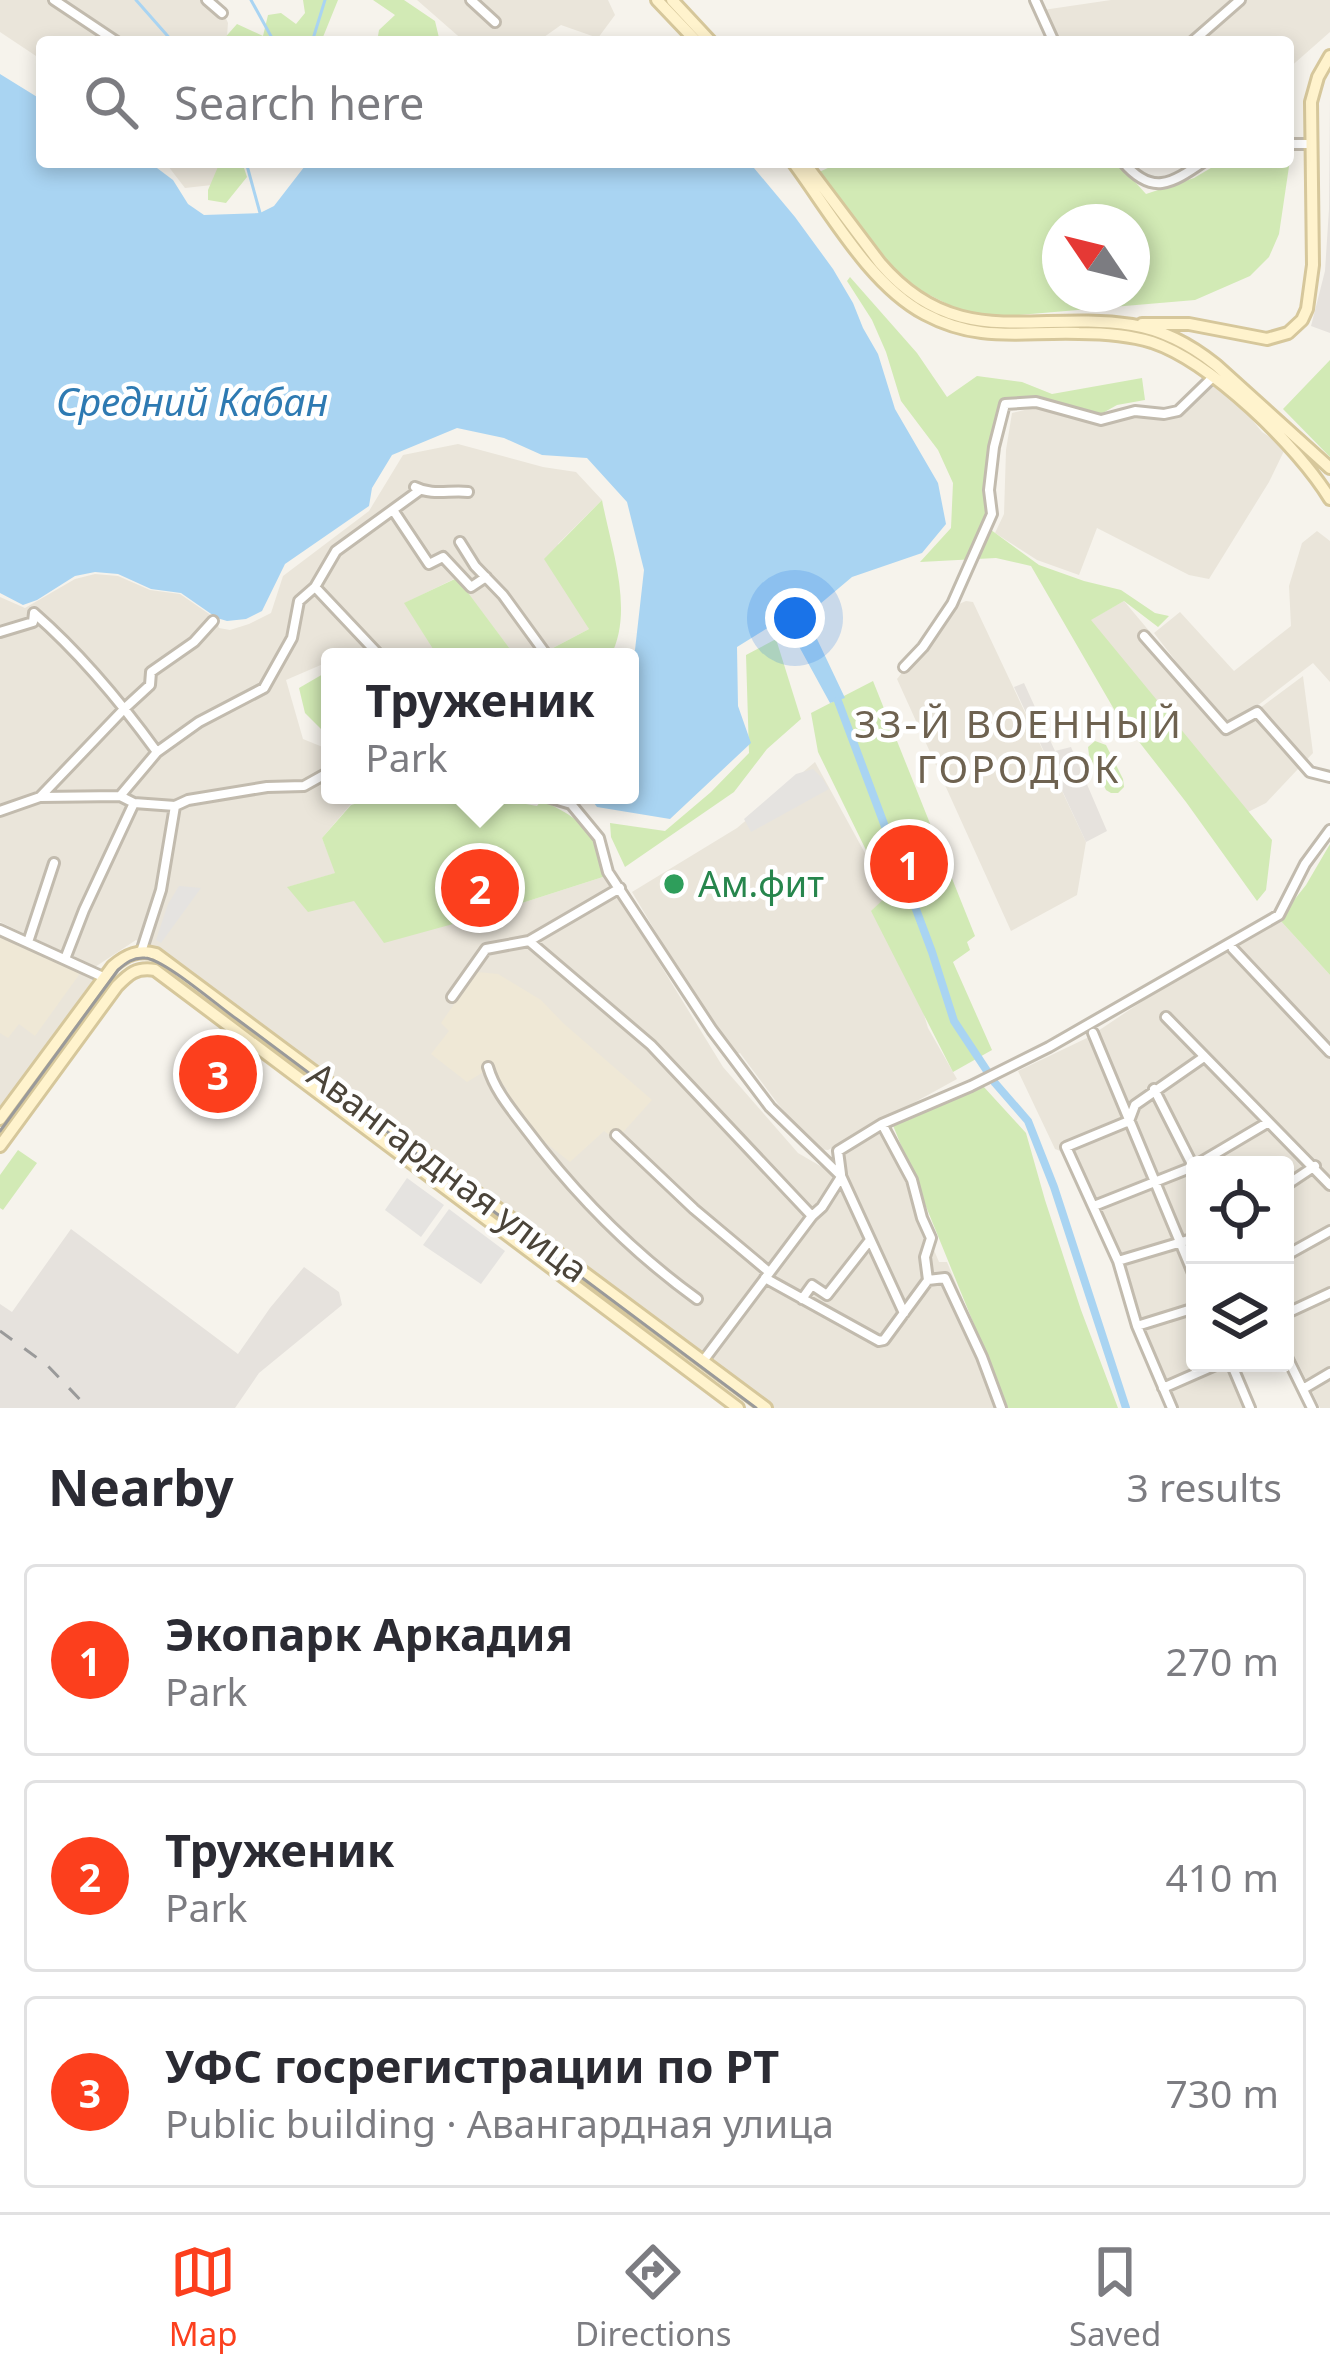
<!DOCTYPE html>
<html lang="en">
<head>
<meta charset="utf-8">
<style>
  body { margin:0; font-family:"Noto Sans",sans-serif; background:#f7f7f7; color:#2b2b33 }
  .controls { position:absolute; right:36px; bottom:36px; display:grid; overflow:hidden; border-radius:12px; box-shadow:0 6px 18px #0003 }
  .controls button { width:108px; height:108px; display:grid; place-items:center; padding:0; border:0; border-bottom:3px solid #e1e1e2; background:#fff; color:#2b2b33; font:60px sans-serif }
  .compass { position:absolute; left:1042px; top:204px; width:108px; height:108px; border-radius:50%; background:#fff; box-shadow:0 6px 18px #0003; rotate:305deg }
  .you { position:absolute; left:795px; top:618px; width:42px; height:42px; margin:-30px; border:9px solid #fff; border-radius:50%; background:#1a73e8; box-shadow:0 0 0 18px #1a73e833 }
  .badge { display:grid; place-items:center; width:78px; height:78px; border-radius:50%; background:#fc3f1d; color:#fff; font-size:39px; font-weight:700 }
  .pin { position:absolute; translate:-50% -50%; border:6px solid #fff; box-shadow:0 3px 12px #0006 }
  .popup { position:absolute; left:321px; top:648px; width:318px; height:156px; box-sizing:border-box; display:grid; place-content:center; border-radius:12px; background:#fff; filter:drop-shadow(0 3px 9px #0005); font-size:39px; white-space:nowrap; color:#7c7c81 }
  .popup b { font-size:45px; color:#2b2b33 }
  .popup::after { content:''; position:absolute; left:50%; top:100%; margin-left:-24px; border:24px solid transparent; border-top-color:#fff }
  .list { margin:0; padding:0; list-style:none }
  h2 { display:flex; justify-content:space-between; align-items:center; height:156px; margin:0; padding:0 48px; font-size:51px }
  h2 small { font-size:39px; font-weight:400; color:#7c7c81 }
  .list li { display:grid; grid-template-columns:78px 1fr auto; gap:36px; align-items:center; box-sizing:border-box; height:192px; margin:0 24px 24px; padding:0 24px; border:3px solid #e1e1e2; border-radius:12px }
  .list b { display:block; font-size:45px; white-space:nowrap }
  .list p { margin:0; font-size:39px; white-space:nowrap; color:#7c7c81 }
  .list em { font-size:39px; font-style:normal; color:#7c7c81 }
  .icon { flex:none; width:66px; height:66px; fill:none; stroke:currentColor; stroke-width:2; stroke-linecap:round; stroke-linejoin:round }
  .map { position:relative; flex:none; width:1330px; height:1408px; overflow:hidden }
  .search { position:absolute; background:#fff; box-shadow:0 6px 18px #0003; left:36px; right:36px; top:36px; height:132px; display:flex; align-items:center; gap:30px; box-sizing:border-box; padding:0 42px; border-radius:12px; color:#7c7c81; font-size:45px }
  .sheet { height:804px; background:#fff }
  nav { display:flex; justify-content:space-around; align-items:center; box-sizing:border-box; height:168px; border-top:3px solid #e1e1e2; background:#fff; font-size:33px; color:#7c7c81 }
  nav a { display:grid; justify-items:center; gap:6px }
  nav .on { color:#fc3f1d }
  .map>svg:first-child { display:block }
</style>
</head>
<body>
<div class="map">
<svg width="1330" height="1408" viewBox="0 0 1330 1408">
  <rect width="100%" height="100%" fill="#f6f3ec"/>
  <!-- residential -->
  <path fill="#eae5da" d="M0,0H218L228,23L227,36L224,42H42V60L0,32Z
    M417,0H608L615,15L598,38L561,25L537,42H465Z
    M1111,0H1330V32L1288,69V42H1058L1043,10Z
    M165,162H227L212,185L185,188Z
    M1213,387L1224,391L1244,410L1262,432L1282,445L1284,451L1269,482L1209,579L1189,575L1097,528L1079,575L1037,560L995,533L1004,514L1006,450L1012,413L1033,408L1054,411L1099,426L1107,420L1129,414L1163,416Z
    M458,444L543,467L576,472L602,500L558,544L589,629L536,657H516L456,578L405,603L438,657H330V661L286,680L303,739L330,750V795H350L351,804L322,838L336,873L288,887L354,901L482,916L606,876L723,1067L798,1153L822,1167L883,1129L939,1262H947L1008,1408H771L165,956L136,940L95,967L0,922V597L25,608L75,579L95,574L118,576L150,590L180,594L215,618L219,628L230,630L249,624L271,613L283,576L369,511L403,455Z
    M1317,531L1330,541V682L1313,663L1257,706L1225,722L1228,725L1260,708L1303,676L1313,753L1266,803L1248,812L1090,620L1124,601L1192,682L1154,633L1180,612L1234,671L1291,626L1289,586L1302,543Z
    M966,601L973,602L1086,842L1077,895L1011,931L897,679L954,606Z
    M815,762L888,895L928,1028L957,1079L828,1150L817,1149L778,1104L740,1053L735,1054L676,966L632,892L737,828Z
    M1279,919L1330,975V1408H1320L1285,1337V1165H1195V1363H1231L1249,1408H1179L1068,1154L1055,1149L1018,1071L1089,1037L1171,982Z
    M0,933L91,975L92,981L0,1110Z"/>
  <!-- industrial -->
  <path fill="#e6e2dd" d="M1330,97V333L1311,326L1325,271L1329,209Z
    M1024,683L1055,751L1071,747L1107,831L1086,842L1014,687Z
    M71,1229L238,1354L270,1308L304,1267L339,1292L342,1305L259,1373L235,1408H0V1304L12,1312Z"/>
  <!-- education -->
  <path fill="#efe8d6" d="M0,937L81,972L35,1036L19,1024L8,1038L0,1033Z
    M477,972L498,974L541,1000L563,1023L652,1100L616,1140L604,1131L570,1162L546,1143L504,1096L507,1089L490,1068L467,1082L431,1054L449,1031L441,1023L443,1020Z"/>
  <!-- green -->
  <path fill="#d2eab5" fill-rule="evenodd" d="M303,0H338L321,42H221L237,24L263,36L268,15L281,13L296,24L305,13Z
    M373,0H404L435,21L440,42H377L379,30L395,15Z
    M1288,153H1291L1279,234L1269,257L1250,276L1195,300L997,317L959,310L902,281L819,172L841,162H1117L1146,194L1194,178L1221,162H1288ZM1060,222H1132V294H1060Z
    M220,162H242L247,177L226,203L208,200V190Z
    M850,277L917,353L947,397L977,376L1022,382L1052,394L1142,378L1145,400L1117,405L1101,414L1056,403L1021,399L999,412L986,463L995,513L987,527L1039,565L1084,581L1121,590L1155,613L1169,616L1158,627L1124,601L1091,620L1272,840L1266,890L1257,901L1186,802L1115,711L1031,566L996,558L920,562L951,528L953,483L938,450L901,401L886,352L872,320L847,281Z
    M1330,360V457L1283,409Z
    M602,500C611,548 635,612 610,657H536L589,629L544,559Z
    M457,578L516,657H438L404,603Z
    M776,639L801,719L767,749L734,792L625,867L611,837L610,823L665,831L711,792L749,753L746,655Z
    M330,670V738L305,713L299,688Z
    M873,681L975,936L967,942L970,950L953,962L992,1050L953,1072L871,911L888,895L818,752L811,713Z
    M1095,741L1106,745L1123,779L1124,787L1118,793H1111L1106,790L1089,755L1088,747Z
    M386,795H476L537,806L541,801L534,795H568L543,801C582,819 597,833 606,876L482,916L384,943L354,901L308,912L287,887L335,873L322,838L351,805Z
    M1330,844V975L1279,919L1306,885Z
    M983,1086L1026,1133L1045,1200L1081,1310L1118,1408H1008L892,1123Z
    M18,1150L37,1163L3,1210L0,1208V1175Z"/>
  <!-- parking -->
  <path fill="#e5e3e0" d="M813,769L822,778L829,789L751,832L744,819L796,774Z
    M179,886L201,888L161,943L156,940L168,904Z
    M407,1178L444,1205L421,1237L385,1210Z
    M449,1209L505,1251L481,1284L423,1245Z"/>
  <!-- water -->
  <path fill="#a9d4f2" d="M0,74L42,100V162H149L173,180L188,204L204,215L260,213L274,206L308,162H749L795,217L833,269L853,303L863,328L878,354L895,409L938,483L946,524L922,553L852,577L820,604L808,620L845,698L830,703L790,630L769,627L737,647L738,706L751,743L670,819L597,807L588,795H630V658L635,650L644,570L627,502L587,458L542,455L504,438L457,428L392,455L372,488L369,506L285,564L262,611L246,619L227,621L217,618L181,593L151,589L118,574L95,572L75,576L37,600L23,605L0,593Z"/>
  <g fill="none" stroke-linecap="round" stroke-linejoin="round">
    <!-- stream -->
    <path stroke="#a9d4f2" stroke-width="3" d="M136,0L173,42
      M251,0L272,38V42
      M312,42L325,0
      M246,162L260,213"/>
    <!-- canal -->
    <path stroke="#a9d4f2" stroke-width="8" d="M838,701L932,952L954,1021L995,1083L1028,1121L1054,1187L1126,1408"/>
    <!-- street casing -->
    <g stroke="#c2bbae" stroke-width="14">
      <path id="street" d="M54,0L117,42
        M207,0L222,13
        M471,0L495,22
        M1035,0L1054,42
        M1192,42L1240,0
        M1288,144H1311
        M1123,162C1152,196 1171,184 1203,162
        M415,487C432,496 449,490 468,492
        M393,510L429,564L443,557L471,587L486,577
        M460,542L475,566L503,595L548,657
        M315,587L381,657
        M0,632L33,622L34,613C81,654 120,701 157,752
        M1144,636L1226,729L1257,712L1310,772L1330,777
        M904,667L923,647L952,604L992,514L989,490L994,447L1005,404L1036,402L1101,420L1135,411L1164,414L1178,411L1213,377
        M541,795L571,804L599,838L608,872L712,1030L770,1107L841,1176L904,1313
        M120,796L157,752L199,722L264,688L292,638L299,601L315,587L336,551L420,490
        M40,797L120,796L134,803L175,806L188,800L267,787L304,786L329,772
        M0,811L40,797L125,708L150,685L151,672L194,642L213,621
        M0,930L103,977
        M529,941L651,1045L812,1216
        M28,942L54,863
        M1233,949L1330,1052
        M141,952L161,890L175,806
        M65,959L84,910L134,803
        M452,997L486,949L529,941L620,888
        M1166,1017L1330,1185
        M1093,1033L1195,1278
        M488,1067C495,1091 511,1109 526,1129C574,1193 632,1252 697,1299
        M1154,1089L1194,1168
        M882,1124L912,1180L922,1218L931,1238L925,1257L928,1280
        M616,1135L694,1209L769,1272
        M1196,1165L1267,1123
        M841,1174L838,1151L882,1124L971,1086L1049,1047L1279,915L1305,864L1330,830
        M1285,1186L1315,1166
        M1094,1206L1195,1166
        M1285,1256L1330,1231
        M1118,1261L1195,1238
        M765,1278L879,1341L884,1340L928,1280L945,1278L982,1357L1001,1408
        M802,1299L812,1285L827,1295L870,1240
        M1285,1314L1330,1293
        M1137,1326L1195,1308
        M1285,1353L1312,1408
        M703,1361L812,1216L822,1207L841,1177
        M1231,1363L1250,1408
        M1163,1388L1220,1363
        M1303,1389L1330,1373
        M1172,1408L1137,1326L1118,1261L1066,1147L1129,1121L1135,1105L1204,1057"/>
    </g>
    <!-- secondary casing -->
    <g stroke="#d6c79b" stroke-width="16">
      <path id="secondary" d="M657,0L697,42
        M672,0L711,42
        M793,162C830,212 870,285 925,314C979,343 1022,331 1079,333C1103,333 1129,335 1152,342C1211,362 1298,446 1330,499
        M804,162L880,263C957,353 1034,310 1132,325C1164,330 1191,345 1216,365L1330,468
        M1142,324H1189L1267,339L1288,333L1302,320L1307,309L1313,265L1311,102L1318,77L1330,56
        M0,1119L113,966C126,955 139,949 156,954L766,1408
        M0,1146L117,986C129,974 136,967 155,970L738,1408"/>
    </g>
    <!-- street -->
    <use href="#street" stroke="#fff" stroke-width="8"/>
    <!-- secondary -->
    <use href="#secondary" stroke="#fff3cd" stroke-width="10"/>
    <!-- tram -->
    <path stroke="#9a9a9a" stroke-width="3" d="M0,1131L118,970C126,963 133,957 145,958C164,959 219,1007 238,1020L756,1408"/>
    <!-- rail -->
    <path stroke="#9a9a9a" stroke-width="3" stroke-dasharray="15 15" stroke-linecap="butt" d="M0,1331L47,1365L88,1408"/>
  </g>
  <!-- markers -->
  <circle fill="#2e9e5b" stroke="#fff" stroke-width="4.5" cx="674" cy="884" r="12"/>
  <g text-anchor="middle" stroke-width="9" stroke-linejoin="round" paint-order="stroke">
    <!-- leisure labels -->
    <g font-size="36" fill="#27864d" stroke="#fff" text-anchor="start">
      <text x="698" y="897">Ам.фит</text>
    </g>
    <!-- street labels -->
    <g font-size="36" fill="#4b4439" stroke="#fff">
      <text transform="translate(448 1172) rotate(37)" y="13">Авангардная улица</text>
    </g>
    <!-- water labels -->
    <g font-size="39" font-style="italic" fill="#2e7ab2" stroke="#fff">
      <text x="192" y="416">Средний Кабан</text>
    </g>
    <!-- neighbourhood labels -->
    <g font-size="39" letter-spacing="3" fill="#6e6250" stroke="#fff">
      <text x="1019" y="738">33-Й ВОЕННЫЙ<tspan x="1019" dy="45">ГОРОДОК</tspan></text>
    </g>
  </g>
</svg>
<div class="controls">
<button><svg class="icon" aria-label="locate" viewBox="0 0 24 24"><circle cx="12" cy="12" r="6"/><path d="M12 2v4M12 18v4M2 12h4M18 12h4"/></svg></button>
<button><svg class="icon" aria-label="layers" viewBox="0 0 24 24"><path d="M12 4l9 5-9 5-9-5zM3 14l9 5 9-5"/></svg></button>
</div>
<svg class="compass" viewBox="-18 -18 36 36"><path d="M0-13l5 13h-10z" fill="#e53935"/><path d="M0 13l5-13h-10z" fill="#7c7c81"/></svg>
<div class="you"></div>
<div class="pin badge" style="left:909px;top:864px">1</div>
<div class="pin badge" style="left:480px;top:888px">2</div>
<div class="popup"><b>Труженик</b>Park</div>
<div class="pin badge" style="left:218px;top:1074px">3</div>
<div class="search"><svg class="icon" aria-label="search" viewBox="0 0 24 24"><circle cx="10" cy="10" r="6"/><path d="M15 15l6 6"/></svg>Search here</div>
</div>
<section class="sheet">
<h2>Nearby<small>3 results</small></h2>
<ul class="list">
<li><span class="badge">1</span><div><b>Экопарк Аркадия</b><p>Park</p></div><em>270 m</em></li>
<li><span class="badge">2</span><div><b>Труженик</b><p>Park</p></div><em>410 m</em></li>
<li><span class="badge">3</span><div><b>УФС госрегистрации по РТ</b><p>Public building · Авангардная улица</p></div><em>730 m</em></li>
</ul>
</section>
<nav>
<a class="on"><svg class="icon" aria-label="map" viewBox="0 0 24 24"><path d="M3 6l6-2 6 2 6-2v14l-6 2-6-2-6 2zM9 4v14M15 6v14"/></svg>Map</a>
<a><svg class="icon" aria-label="directions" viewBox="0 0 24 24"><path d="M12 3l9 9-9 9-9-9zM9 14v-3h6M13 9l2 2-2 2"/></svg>Directions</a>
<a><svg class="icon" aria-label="saved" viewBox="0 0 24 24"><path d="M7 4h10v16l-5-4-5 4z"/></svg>Saved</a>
</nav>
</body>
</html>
